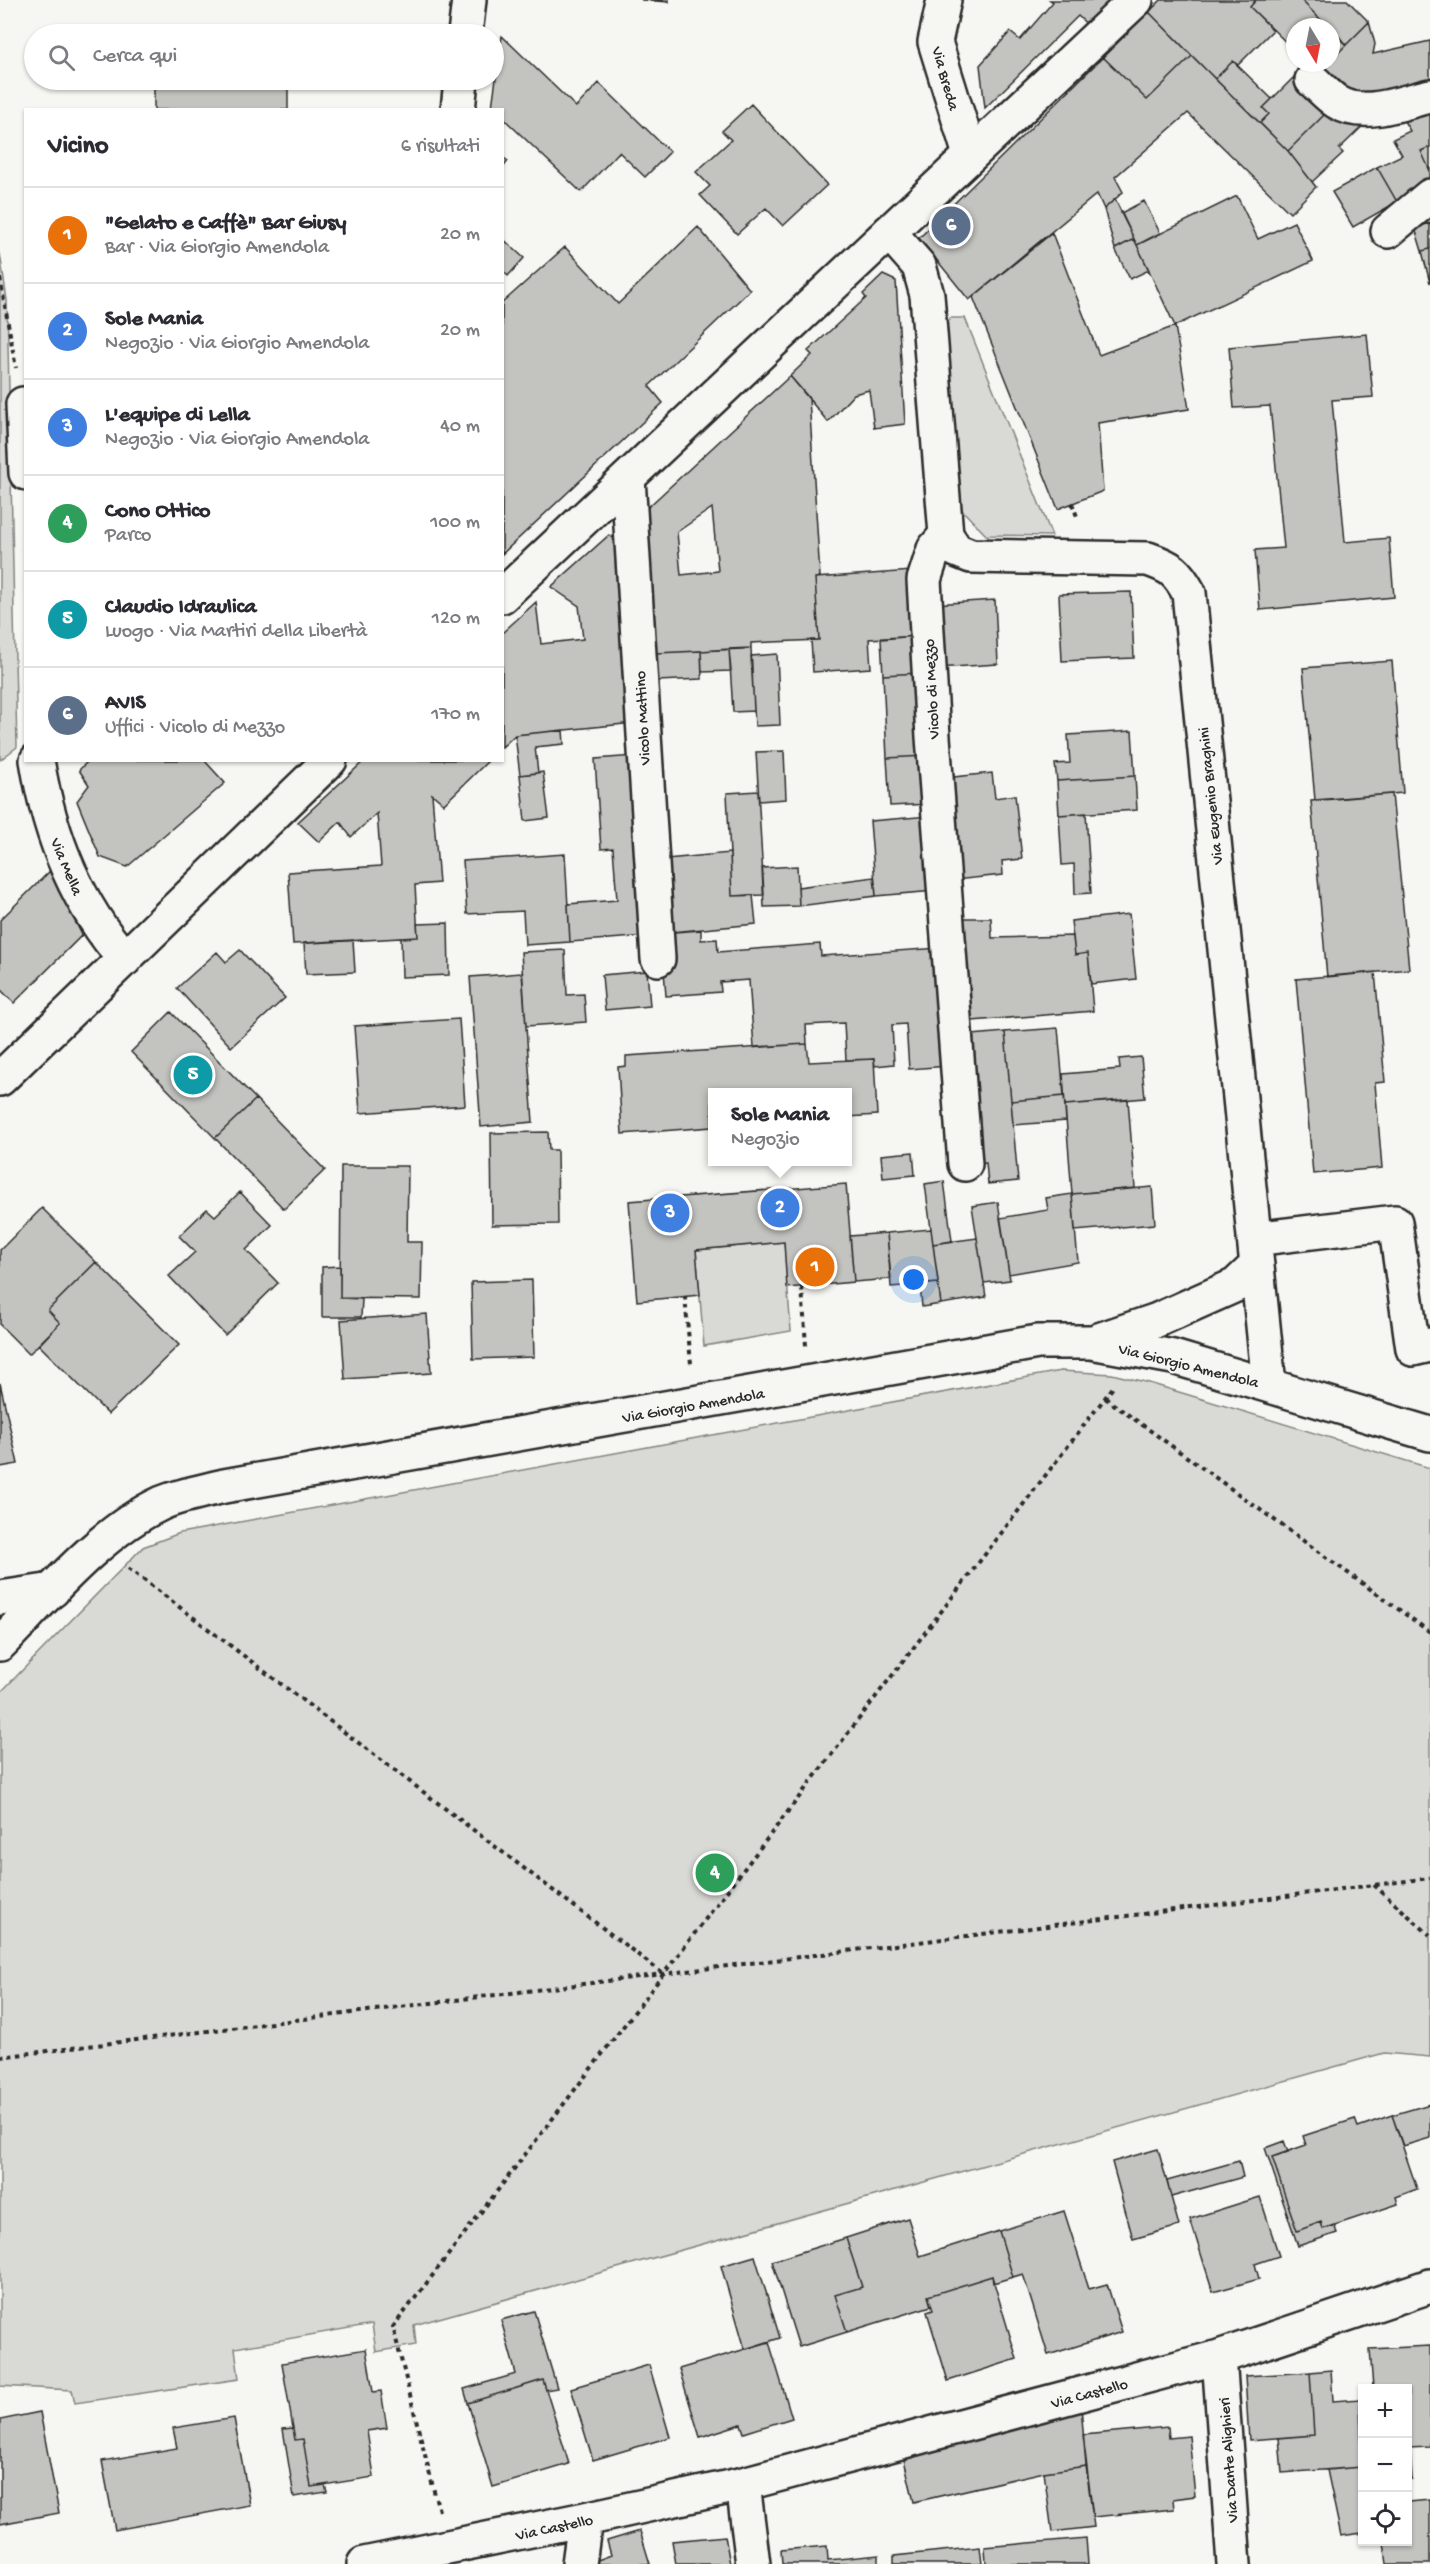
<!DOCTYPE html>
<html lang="it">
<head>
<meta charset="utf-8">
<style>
  body { margin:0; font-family:"Gochi Hand",sans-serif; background:#f7f7f7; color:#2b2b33 }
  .controls { position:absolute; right:18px; bottom:18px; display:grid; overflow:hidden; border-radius:0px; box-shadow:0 2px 4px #0004 }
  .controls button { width:54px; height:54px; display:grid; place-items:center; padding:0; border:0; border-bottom:2px solid #e1e1e2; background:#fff; color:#2b2b33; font:30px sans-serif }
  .compass { position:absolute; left:1286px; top:18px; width:54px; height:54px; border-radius:50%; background:#fff; box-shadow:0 2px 4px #0004; rotate:170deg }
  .you { position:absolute; left:914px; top:1280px; width:21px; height:21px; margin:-15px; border:4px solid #fff; border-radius:50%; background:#1a73e8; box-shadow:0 0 0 9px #1a73e833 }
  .badge { display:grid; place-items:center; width:39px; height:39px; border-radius:50%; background:#7c3aed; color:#fff; font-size:20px; font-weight:700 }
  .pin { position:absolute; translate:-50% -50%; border:3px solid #fff; box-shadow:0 2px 6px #0006 }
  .popup { position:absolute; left:708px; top:1088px; width:144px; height:78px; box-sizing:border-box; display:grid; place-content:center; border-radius:0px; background:#fff; filter:drop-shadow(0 2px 4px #0005); font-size:20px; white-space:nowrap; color:#7c7c81 }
  .popup b { font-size:22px; color:#2b2b33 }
  .popup::after { content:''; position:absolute; left:50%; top:100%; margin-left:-12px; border:12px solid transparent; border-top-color:#fff }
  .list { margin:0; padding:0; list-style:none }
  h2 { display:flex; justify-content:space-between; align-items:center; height:78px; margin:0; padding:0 24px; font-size:26px }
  h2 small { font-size:20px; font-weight:400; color:#7c7c81 }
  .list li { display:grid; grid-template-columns:39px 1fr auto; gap:18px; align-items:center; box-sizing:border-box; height:96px; padding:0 24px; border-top:2px solid #e1e1e2 }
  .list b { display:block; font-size:22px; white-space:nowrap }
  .list p { margin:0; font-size:20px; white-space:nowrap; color:#7c7c81 }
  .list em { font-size:20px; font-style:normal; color:#7c7c81 }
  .icon { flex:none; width:33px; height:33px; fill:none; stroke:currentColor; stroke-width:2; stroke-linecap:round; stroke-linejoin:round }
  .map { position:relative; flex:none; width:1430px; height:2564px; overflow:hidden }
  .search { position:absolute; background:#fff; box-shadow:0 2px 4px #0004; left:24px; top:24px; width:480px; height:66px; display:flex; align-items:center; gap:15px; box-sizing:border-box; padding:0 21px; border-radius:33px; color:#7c7c81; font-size:22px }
  .panel { position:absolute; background:#fff; box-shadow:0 2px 4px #0004; left:24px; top:108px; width:480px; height:654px; border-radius:0px }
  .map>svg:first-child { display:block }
</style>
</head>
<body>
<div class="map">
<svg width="1430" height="2564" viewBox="0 0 1430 2564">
  <rect width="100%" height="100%" fill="#f6f6f2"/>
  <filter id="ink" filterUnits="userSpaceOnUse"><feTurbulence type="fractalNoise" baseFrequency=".0167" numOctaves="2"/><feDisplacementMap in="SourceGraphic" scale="12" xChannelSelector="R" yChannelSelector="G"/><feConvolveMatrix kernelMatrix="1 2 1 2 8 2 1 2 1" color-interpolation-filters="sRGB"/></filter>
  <g filter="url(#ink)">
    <!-- green -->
    <path fill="#d9d9d5" stroke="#828280" stroke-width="1.5" d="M0,253L7,300L17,747L0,760Z
      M950,318H965L1052,536L986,535L960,508L943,334Z
      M784,1242L791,1331L704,1346L696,1250Z
      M1061,1371L1112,1374L1149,1383L1430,1468V2057L1384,2053L414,2325L416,2345L376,2352L372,2324L235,2348L239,2379L75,2403L72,2390L0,2386V1693L143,1547L180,1533Z"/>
    <!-- building -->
    <path fill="#c3c3c0" stroke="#2b2b2b" stroke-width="1.5" fill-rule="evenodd" d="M641,0H669V2Z
      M1050,0H1123L1093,30L1078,16L985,108L980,65L1010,32L1020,40L1053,2Z
      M1161,0H1256L1250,7L1273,30L1238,65L1233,61L1215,79L1149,12Z
      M1256,0H1301L1328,27H1295V51L1250,7Z
      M1301,0H1347L1369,22L1346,45L1331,27H1328Z
      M1149,12L1192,56L1147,100L1103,57Z
      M1369,22L1375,44L1373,54L1430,41V88L1365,100L1317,74Z
      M154,29H189L193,34H154Z
      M1331,30L1346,45L1331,60Z
      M502,36L576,107L599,83L670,152L645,177L619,152L581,192L502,117V110L492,107Z
      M1192,56L1288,151L1316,187L1290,213L1188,113L1115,177L1123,192L1104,209L1097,194L969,300L919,238L1103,57L1147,100Z
      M1233,61L1272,99L1263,108L1269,114L1260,123L1215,79Z
      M1307,63H1328L1317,74Z
      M1296,75L1330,109L1288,151L1260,123L1269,114L1263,108Z
      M154,80H288V110H154Z
      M751,104L827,185L783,226L766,208L737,234L700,195L710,186L696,172L731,140L722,131Z
      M1430,104V147L1421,151L1430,171V188L1400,207L1377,167L1402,155L1393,139L1410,131L1398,111Z
      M1330,109L1370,119L1339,149L1343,153L1312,182L1288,151Z
      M1430,147V171L1421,151Z
      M502,157L508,161L502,169Z
      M1377,167L1397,202L1353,227L1332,192Z
      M1237,196L1258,239L1294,222L1313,261L1175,326L1137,245Z
      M1115,199L1134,239L1115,249L1104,209Z
      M1144,201L1160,233L1137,245L1121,213Z
      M1430,223V249L1422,251L1415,228Z
      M698,227L750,290L649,386L663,403L502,554V303L565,247L618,304Z
      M1052,233L1099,355L1175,326L1189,409L1098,423L1103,491L1058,509L973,297Z
      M502,238L524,258L508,276L502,270Z
      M1134,239L1149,270L1130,279L1115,249Z
      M1430,249V283L1422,251Z
      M883,275L896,281L905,424L874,428L869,390L854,394L828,422L790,376L812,355L808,351L866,298L863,294Z
      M1367,334L1373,397L1332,400L1345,542L1389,538L1394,597L1260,610L1255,550L1284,548L1270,406L1234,408L1229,347Z
      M790,376L809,398L820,577L815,578L819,640L751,643V648L742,649L656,653L646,509ZM712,508L718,571L681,575L677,532Z
      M609,535L619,542L634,723L515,735L502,747V633L536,602L541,644L583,639L579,606L551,587Z
      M912,571L917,636L869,639L871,668L813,672L811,640H819L815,578Z
      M1131,592L1134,658L1062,661L1059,594Z
      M995,600L998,664L937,668L934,604Z
      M917,636L919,673L883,675L881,639Z
      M751,648L754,711L733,712L729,649Z
      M729,649L731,671L702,672L701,651Z
      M701,651L702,679L657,681L656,653Z
      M777,654L780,725L755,726L751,656Z
      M1392,661L1403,793L1315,800L1303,668Z
      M919,673L925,756L887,758L883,675Z
      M563,730L564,744L535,747L538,773L520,775L515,735Z
      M1132,731L1135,776L1057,781L1055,764L1070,763L1068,735Z
      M784,751L786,799L759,801L756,752Z
      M635,756L648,936L570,942L568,904L617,900L613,848L601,849L595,759Z
      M925,756L929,804L890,806L887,758Z
      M89,760H204L225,783L127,867L100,857L77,801L89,785L79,770Z
      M365,760H489L444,804L432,794L439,883L415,885L418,937L293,944L288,872L381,866L377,813L351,837L340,822L319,842L298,822Z
      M543,772L549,818L525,821L520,775Z
      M992,773L995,798L1015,795L1022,859L1002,861L1003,875L954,880L944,778Z
      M1135,776L1137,810L1059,815L1057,781Z
      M758,791L764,895L732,896L727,793Z
      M1392,794L1409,969L1327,977L1311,801Z
      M1086,813L1091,893L1075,894L1074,864L1062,865L1059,815Z
      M930,816L935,891L876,896L870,821Z
      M730,853L732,896L753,895L756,924L661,933L656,860Z
      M565,854L570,942L525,945L523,911L467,914L463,861Z
      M797,866L799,906L764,907L762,868Z
      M50,871L82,935L14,1003L0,989V920Z
      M874,877L876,896L799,906L798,887Z
      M1129,914L1136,979L1091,984L1088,953L1075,955L1071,921Z
      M953,918H991L992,938L1073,936L1075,955L1088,953L1093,1011L960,1022Z
      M448,923L449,975L402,977L401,938L418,937L417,924Z
      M701,930V940L717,939L718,952L820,944L821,956L941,948L948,1066L909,1069L906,1024L892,1025L894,1064L875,1066L874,1059L846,1060L844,1023L806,1025L807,1044L754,1047L749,980L720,982L721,992L666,996L661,933Z
      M353,940L355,972L306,974L304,943Z
      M240,950L285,998L231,1047L177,988L217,952L226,962Z
      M565,950L567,995L584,994L586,1022L526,1026L521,952Z
      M647,971L650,1006L605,1010L602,975Z
      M1375,972L1385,1082L1375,1083L1382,1168L1313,1174L1296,979Z
      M522,973L533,1122L481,1127L470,977Z
      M171,1012L256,1099L215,1138L131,1052Z
      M459,1019L465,1105L360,1113L354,1026Z
      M1058,1028L1064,1096L1011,1101L1005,1032Z
      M1005,1032L1018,1181L988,1184L986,1163L972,1164L961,1036Z
      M807,1044L809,1062L874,1059L877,1115L848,1117V1092H712V1127L622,1134L618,1067L626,1066V1056Z
      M1141,1057L1145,1098L1065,1105L1063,1074L1120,1069L1119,1059Z
      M1064,1096L1066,1121L1013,1125L1011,1101Z
      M256,1099L325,1170L284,1209L215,1138Z
      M1128,1100L1135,1188L1072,1194L1065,1105Z
      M548,1132L549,1150H557L558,1224L492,1225L491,1133Z
      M913,1152L915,1175L883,1178L881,1155Z
      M341,1166H408L407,1242H422L421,1299L340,1298Z
      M944,1181L952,1241L933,1244L925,1184Z
      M846,1184L854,1282L787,1288L784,1242L696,1250L700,1295L637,1301L629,1201Z
      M1152,1187L1155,1224L1075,1231L1072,1194Z
      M240,1192L272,1225L246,1250L278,1283L225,1335L169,1276L195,1252L179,1236L207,1209L215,1216Z
      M1072,1194L1078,1262L1009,1274L1000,1218L1048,1210L1046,1198Z
      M998,1202L1010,1280L984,1283L972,1206Z
      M42,1208L96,1262L48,1310L60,1323L29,1354L0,1325V1250Z
      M931,1229L938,1283L891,1287L887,1233Z
      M887,1233L891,1279L854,1282L850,1236Z
      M977,1238L986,1297L941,1304L933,1244Z
      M96,1262L179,1345L108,1414L39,1345L60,1323L48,1310Z
      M340,1266V1298L362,1299L361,1317H322V1267Z
      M532,1280L534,1357L473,1359L471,1282Z
      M938,1283L941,1304L922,1307L920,1285Z
      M427,1314L431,1373L345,1379L341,1320Z
      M0,1383L18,1464L0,1467Z
      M1430,2104V2138L1403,2146L1392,2115Z
      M1392,2115L1417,2189L1396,2197L1398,2204L1323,2229L1321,2222L1297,2231L1272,2157L1306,2145L1303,2136L1355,2119L1358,2127Z
      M1284,2141L1288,2152L1272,2157L1297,2231L1321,2222L1323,2229L1334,2225L1337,2233L1298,2246L1265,2148Z
      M1158,2149L1179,2226L1133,2239L1112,2162Z
      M1239,2161L1243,2177L1171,2197L1167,2181Z
      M1260,2197L1279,2256L1255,2264L1259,2279L1213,2292L1190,2219Z
      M1064,2211L1089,2289L1107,2284L1122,2332L1048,2355L1023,2274L1013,2277L999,2231Z
      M908,2218L920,2256L999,2231L1013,2277L993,2283L992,2276L928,2296L931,2306L847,2332L835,2295L862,2287L846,2238Z
      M846,2238L862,2287L835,2295L847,2332L799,2347L772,2261Z
      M755,2256L780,2338L745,2349L721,2266Z
      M992,2276L1017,2359L948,2381L927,2312L933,2310L928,2296Z
      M534,2311L557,2388L546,2390L543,2380L468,2403L464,2389L516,2374L501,2320Z
      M769,2342L792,2418L744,2433L741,2424L700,2437L679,2369Z
      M1430,2346V2447L1408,2448V2388H1373L1370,2349Z
      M366,2349L373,2392L381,2391L387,2428L367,2431L374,2477L311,2487L303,2439L295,2440L282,2363Z
      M649,2365L670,2437L593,2460L571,2388Z
      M1331,2370L1333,2401L1360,2399L1362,2467L1282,2473L1279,2438L1314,2435L1310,2372Z
      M1310,2372L1314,2435L1249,2440L1245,2376Z
      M543,2380L569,2464L493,2487L468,2403Z
      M1081,2406L1086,2466L1044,2472L914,2502L902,2451Z
      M40,2412L59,2513L0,2524V2420Z
      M234,2418L250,2505L115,2530L102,2461L177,2448L173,2428Z
      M1168,2427L1169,2438L1189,2436L1195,2496L1173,2499L1174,2509L1093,2517L1083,2435Z
      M293,2428L295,2440L303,2439L311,2487L325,2485L327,2492L294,2497L283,2429Z
      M1408,2448H1410L1412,2479L1408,2480Z
      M1086,2466L1094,2527L1052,2532L1044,2472Z
      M1362,2467V2533L1341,2536L1327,2470Z
      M1430,2500V2564H1387L1384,2542H1408V2502Z
      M640,2531L650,2564H587L611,2555L607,2541Z
      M725,2536L730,2564H676L672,2541Z
      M1086,2538L1088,2564H986L985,2547Z
      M827,2546L828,2560L879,2555V2564H782L781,2550Z
      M980,2547L982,2564H894V2556Z"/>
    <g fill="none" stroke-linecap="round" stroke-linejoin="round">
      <!-- street casing -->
      <g stroke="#2b2b2b" stroke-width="38">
        <path id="street" d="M944,0L935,42L970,155
          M465,34L469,0
          M1312,80C1320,87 1328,96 1337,102C1363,119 1403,102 1430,96
          M458,110L461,80
          M1388,231L1430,196
          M889,232L919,266L927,295L946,535L934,549L924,580L933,737L965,1164
          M23,404L26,473
          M628,478L658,959
          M946,535L956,550L971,556L1148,559C1171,567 1177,571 1189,593L1269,1385
          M37,760C49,834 75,902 125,959
          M1254,1239L1395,1222L1413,1349L1430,1345
          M1096,1341L1155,1321L1236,1285L1257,1265
          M0,1644C47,1596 101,1531 162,1503C181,1495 204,1491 224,1486L1038,1342H1091L1173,1357L1430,1434
          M1219,2357L1234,2564
          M743,2484L753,2564
          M364,2564L585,2519L743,2484L1219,2357L1430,2286
          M579,2564L585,2519"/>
      </g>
      <!-- primary casing -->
      <g stroke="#2b2b2b" stroke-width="38">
        <path id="primary" d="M502,596L1136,0
          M0,1079L330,760
          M0,1598L53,1590"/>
      </g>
      <!-- path -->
      <path stroke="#2b2b2b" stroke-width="4" stroke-dasharray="4.5 4.5" stroke-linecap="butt" d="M0,278L16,368
        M1072,503L1078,519
        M802,1287L806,1346
        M685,1296L691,1364
        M1105,1398L1430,1632
        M128,1568L662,1973
        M1374,1885L1430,1935
        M0,2057L1430,1878
        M439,2511L393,2327L1114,1386"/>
      <!-- street -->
      <use href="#street" stroke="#f6f6f2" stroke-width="33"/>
      <!-- primary -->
      <use href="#primary" stroke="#f6f6f2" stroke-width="33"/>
    </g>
  </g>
  <g text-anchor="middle" stroke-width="4.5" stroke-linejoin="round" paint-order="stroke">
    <!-- street labels -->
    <g font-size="16" fill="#2b2b2b" stroke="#f6f6f2">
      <text transform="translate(947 78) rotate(74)" y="6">Via Breda</text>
      <text transform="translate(930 689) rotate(-93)" y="6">Vicolo di Mezzo</text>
      <text transform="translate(641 718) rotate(-93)" y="6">Vicolo Mattino</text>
      <text transform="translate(1209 796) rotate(-96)" y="6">Via Eugenio Braghini</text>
      <text transform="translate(68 866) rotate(67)" y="6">Via Mella</text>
      <text transform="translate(1189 1364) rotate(14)" y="6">Via Giorgio Amendola</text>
      <text transform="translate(693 1404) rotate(-10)" y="6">Via Giorgio Amendola</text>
      <text transform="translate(1089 2392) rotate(-15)" y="6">Via Castello</text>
      <text transform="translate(1227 2460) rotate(-94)" y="6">Via Dante Alighieri</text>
      <text transform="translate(554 2526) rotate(-12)" y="6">Via Castello</text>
    </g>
  </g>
</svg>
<div class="controls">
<button>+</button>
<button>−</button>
<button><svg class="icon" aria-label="locate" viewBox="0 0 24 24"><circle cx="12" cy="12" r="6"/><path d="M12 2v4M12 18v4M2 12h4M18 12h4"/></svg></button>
</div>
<svg class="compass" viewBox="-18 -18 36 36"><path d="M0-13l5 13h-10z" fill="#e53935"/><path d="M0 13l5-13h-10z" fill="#7c7c81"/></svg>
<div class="you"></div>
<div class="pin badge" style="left:815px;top:1267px;background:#e8710a">1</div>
<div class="pin badge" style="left:780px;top:1208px;background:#3f7fe0">2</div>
<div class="popup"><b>Sole Mania</b>Negozio</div>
<div class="pin badge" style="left:670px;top:1213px;background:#3f7fe0">3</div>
<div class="pin badge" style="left:715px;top:1873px;background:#2e9e5b">4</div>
<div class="pin badge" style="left:193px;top:1075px;background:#0f9aa8">5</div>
<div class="pin badge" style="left:951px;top:226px;background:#5c6f8a">6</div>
<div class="search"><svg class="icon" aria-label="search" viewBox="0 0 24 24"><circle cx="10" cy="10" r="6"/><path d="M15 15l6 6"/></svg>Cerca qui</div>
<section class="panel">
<h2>Vicino<small>6 risultati</small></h2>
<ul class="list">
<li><span class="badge" style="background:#e8710a">1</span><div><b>&quot;Gelato e Caffè&quot; Bar Giusy</b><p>Bar · Via Giorgio Amendola</p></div><em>20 m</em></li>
<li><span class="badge" style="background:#3f7fe0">2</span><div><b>Sole Mania</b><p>Negozio · Via Giorgio Amendola</p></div><em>20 m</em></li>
<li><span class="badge" style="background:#3f7fe0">3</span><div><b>L'equipe di Lella</b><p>Negozio · Via Giorgio Amendola</p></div><em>40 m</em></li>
<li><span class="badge" style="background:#2e9e5b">4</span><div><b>Cono Ottico</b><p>Parco</p></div><em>100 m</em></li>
<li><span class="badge" style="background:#0f9aa8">5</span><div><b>Claudio Idraulica</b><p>Luogo · Via Martiri della Libertà</p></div><em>120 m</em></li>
<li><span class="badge" style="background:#5c6f8a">6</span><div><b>AVIS</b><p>Uffici · Vicolo di Mezzo</p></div><em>170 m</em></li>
</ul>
</section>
</div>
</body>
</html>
